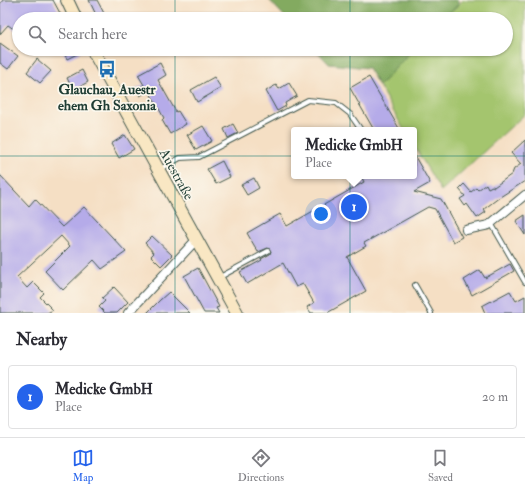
<!DOCTYPE html>
<html lang="en">
<head>
<meta charset="utf-8">
<style>
  body { margin:0; font-family:"IM FELL Double Pica",serif; background:#f7f7f7; color:#2b2b33 }
  .you { position:absolute; left:321px; top:214px; width:14px; height:14px; margin:-10px; border:3px solid #fff; border-radius:50%; background:#1a73e8; box-shadow:0 0 0 6px #1a73e833 }
  .badge { display:grid; place-items:center; width:26px; height:26px; border-radius:50%; background:#2563eb; color:#fff; font-size:13px; font-weight:700 }
  .pin { position:absolute; translate:-50% -50%; border:2px solid #fff; box-shadow:0 1px 4px #0006 }
  .popup { position:absolute; left:291px; top:127px; width:126px; height:52px; box-sizing:border-box; display:grid; place-content:center; border-radius:4px; background:#fff; filter:drop-shadow(0 1px 3px #0005); font-size:13px; white-space:nowrap; color:#7c7c81 }
  .popup b { font-size:15px; color:#2b2b33 }
  .popup::after { content:''; position:absolute; left:50%; top:100%; margin-left:-8px; border:8px solid transparent; border-top-color:#fff }
  .list { margin:0; padding:0; list-style:none }
  h2 { display:flex; justify-content:space-between; align-items:center; height:52px; margin:0; padding:0 16px; font-size:17px }
  h2 small { font-size:13px; font-weight:400; color:#7c7c81 }
  .list li { display:grid; grid-template-columns:26px 1fr auto; gap:12px; align-items:center; box-sizing:border-box; height:64px; margin:0 8px 8px; padding:0 8px; border:1px solid #e1e1e2; border-radius:4px }
  .list b { display:block; font-size:15px; white-space:nowrap }
  .list p { margin:0; font-size:13px; white-space:nowrap; color:#7c7c81 }
  .list em { font-size:13px; font-style:normal; color:#7c7c81 }
  .icon { flex:none; width:22px; height:22px; fill:none; stroke:currentColor; stroke-width:2; stroke-linecap:round; stroke-linejoin:round }
  .map { position:relative; flex:none; width:525px; height:313px; overflow:hidden }
  .search { position:absolute; background:#fff; box-shadow:0 1px 3px #0004; left:12px; right:12px; top:12px; height:44px; display:flex; align-items:center; gap:10px; box-sizing:border-box; padding:0 14px; border-radius:22px; color:#7c7c81; font-size:15px }
  .sheet { height:124px; background:#fff }
  nav { display:flex; justify-content:space-around; align-items:center; box-sizing:border-box; height:56px; border-top:1px solid #e1e1e2; background:#fff; font-size:11px; color:#7c7c81 }
  nav a { display:grid; justify-items:center; gap:2px }
  nav .on { color:#2563eb }
  .map>svg:first-child { display:block }
</style>
</head>
<body>
<div class="map">
<svg width="525" height="313" viewBox="0 0 525 313">
  <rect width="100%" height="100%" fill="#fbf7ec"/>
  <filter id="ink" filterUnits="userSpaceOnUse"><feTurbulence type="fractalNoise" baseFrequency=".025" numOctaves="2"/><feDisplacementMap in="SourceGraphic" scale="8" xChannelSelector="R" yChannelSelector="G"/><feConvolveMatrix kernelMatrix="1 2 1 2 8 2 1 2 1" color-interpolation-filters="sRGB"/></filter>
  <filter id="wash" filterUnits="userSpaceOnUse"><feTurbulence type="fractalNoise" baseFrequency=".012" numOctaves="4" result="noise"/><feDisplacementMap in="SourceGraphic" scale="16" xChannelSelector="R" yChannelSelector="G"/><feGaussianBlur stdDeviation="0.9" result="paint"/><feColorMatrix in="noise" values="0 0 0 0 0 0 0 0 0 0 0 0 0 0 0 0 0 1.4 0 .05"/><feComposite in="paint" operator="in"/></filter>
  <g filter="url(#wash)">
    <rect width="100%" height="100%" fill="#f5dfc4"/>
    <!-- green -->
    <path fill="#a4c56e" stroke="#628151" d="M463,0H525V114L441,191L414,146V130H404L379,86L413,49H506V19H442Z"/>
    <!-- forest -->
    <path fill="#83aa61" stroke="#51744a" d="M269,0H458V5L442,19H287Z
      M315,49H413L379,86L368,68L329,64Z"/>
    <g id="blocks">
      <!-- building -->
      <path fill="#b5abe9" d="M3,0H53L61,15L53,19H19V25L15,30L8,25L0,34V4Z
        M89,0H97L107,19H98Z
        M0,43L18,56L8,69L0,63Z
        M62,49H85V50L67,59Z
        M37,59L51,71L40,83L27,72Z
        M160,63L166,75L158,80L176,112L178,111L186,124L170,134L162,120L164,118L149,91L140,96L136,89L144,85L138,75Z
        M82,70L88,82L73,90L67,78Z
        M214,77L221,88L197,102L191,90Z
        M369,77L400,130H374L350,88Z
        M289,83L297,96L285,103L286,106L277,111L266,91L276,85L279,89Z
        M233,124L238,133L228,138L224,129Z
        M203,126L212,141L196,150L187,135Z
        M125,135L134,149L119,158L111,144Z
        M525,140V181L500,197L484,209L486,212L477,218L467,204L465,206L460,199L465,196L459,189L464,184L471,192L476,188L478,190L486,184L488,188L492,186L494,187L512,174L514,169L521,164L511,153Z
        M414,155L430,183L414,192L441,199L462,237L453,242L435,209L428,207L364,243L366,246L347,257L366,291L327,313H311L307,307L314,303L303,284L296,287L283,263L247,284L240,272L262,260L261,259L270,254L271,251L268,248L258,252L247,233L280,214L287,226L364,182L361,176H414Z
        M222,161L230,177L216,184L207,169Z
        M0,175L29,206L35,199L62,227L84,207L126,252L102,269L94,260L63,290L45,271L70,246L61,236L17,277L27,288L33,282L44,293L40,297L53,310L47,313H0Z
        M254,178L259,188L247,195L241,185Z
        M525,215V235L516,221Z
        M152,236L172,255L161,266L151,256L154,253L145,243Z
        M510,264L514,271L472,295L464,280L480,270L485,278Z
        M198,268L219,307L216,308L219,313H204L184,276Z
        M114,287L128,302L117,313H105L99,307L105,301L102,298Z
        M510,291L516,301L525,296V313H485L482,306Z
        M169,292L190,313H147L160,300Z"/>
    </g>
  </g>
  <g filter="url(#ink)">
    <use href="#blocks" fill-opacity="0" stroke="#3f554a" stroke-width="1"/>
    <g fill="none" stroke-linecap="round" stroke-linejoin="round">
      <!-- lane casing -->
      <g stroke="#3f554a" stroke-width="6">
        <path id="lane" d="M160,169L180,158L199,157L308,100L336,103L350,114L361,130
          M491,223L525,282
          M220,277L268,251
          M415,285L431,313"/>
      </g>
      <!-- street casing -->
      <g stroke="#3f554a" stroke-width="10">
        <path id="street" d="M466,230L489,225L525,195
          M128,313L196,240"/>
      </g>
      <!-- secondary casing -->
      <g stroke="#3f554a" stroke-width="14">
        <path id="secondary" d="M67,0L76,19
          M92,49L237,313"/>
      </g>
      <!-- lane -->
      <use href="#lane" stroke="#fff" stroke-width="4"/>
      <!-- street -->
      <use href="#street" stroke="#fff" stroke-width="8"/>
      <!-- secondary -->
      <use href="#secondary" stroke="#f9e7c3" stroke-width="12"/>
    </g>
  </g>
  <!-- grid -->
  <path fill="none" stroke="#0f766e" stroke-width="1" stroke-opacity="0.55" d="M175,0V19M350,0V19M175,49V313M350,49V313M0,156H525"/>
  <!-- icons -->
  <defs>
    <g id="bus-bare" transform="scale(1.38)"><path d="M-5-6H5V4H4V6H2V4H-2V6H-4V4H-5ZM-3.5-4V0h7V-4ZM-3.5 1.2v1.5H-2V1.2ZM2 1.2v1.5H3.5V1.2Z" fill="#1f6fb2" stroke="#fbf7ec" stroke-width="2.5" paint-order="stroke"/></g>
  </defs>
  <g fill-rule="evenodd">
    <use href="#bus-bare" x="107" y="69"/>
  </g>
  <g text-anchor="middle" stroke-width="3.5" stroke-linejoin="round" paint-order="stroke">
    <!-- poi labels -->
    <g font-size="14" font-weight="bold" fill="#1f3d34" stroke="#fbf7ec">
      <text x="107" y="94">Glauchau, Auestr<tspan x="107" dy="16">ehem Gh Saxonia</tspan></text>
    </g>
    <!-- street labels -->
    <g font-size="14" fill="#1f3d34" stroke="#fbf7ec">
      <text transform="translate(177 174) rotate(61)" y="5">Auestraße</text>
    </g>
  </g>
</svg>
<div class="you"></div>
<div class="pin badge" style="left:354px;top:207px">1</div>
<div class="popup"><b>Medicke GmbH</b>Place</div>
<div class="search"><svg class="icon" aria-label="search" viewBox="0 0 24 24"><circle cx="10" cy="10" r="6"/><path d="M15 15l6 6"/></svg>Search here</div>
</div>
<section class="sheet">
<h2>Nearby<small></small></h2>
<ul class="list">
<li><span class="badge">1</span><div><b>Medicke GmbH</b><p>Place</p></div><em>20 m</em></li>
</ul>
</section>
<nav>
<a class="on"><svg class="icon" aria-label="map" viewBox="0 0 24 24"><path d="M3 6l6-2 6 2 6-2v14l-6 2-6-2-6 2zM9 4v14M15 6v14"/></svg>Map</a>
<a><svg class="icon" aria-label="directions" viewBox="0 0 24 24"><path d="M12 3l9 9-9 9-9-9zM9 14v-3h6M13 9l2 2-2 2"/></svg>Directions</a>
<a><svg class="icon" aria-label="saved" viewBox="0 0 24 24"><path d="M7 4h10v16l-5-4-5 4z"/></svg>Saved</a>
</nav>
</body>
</html>
